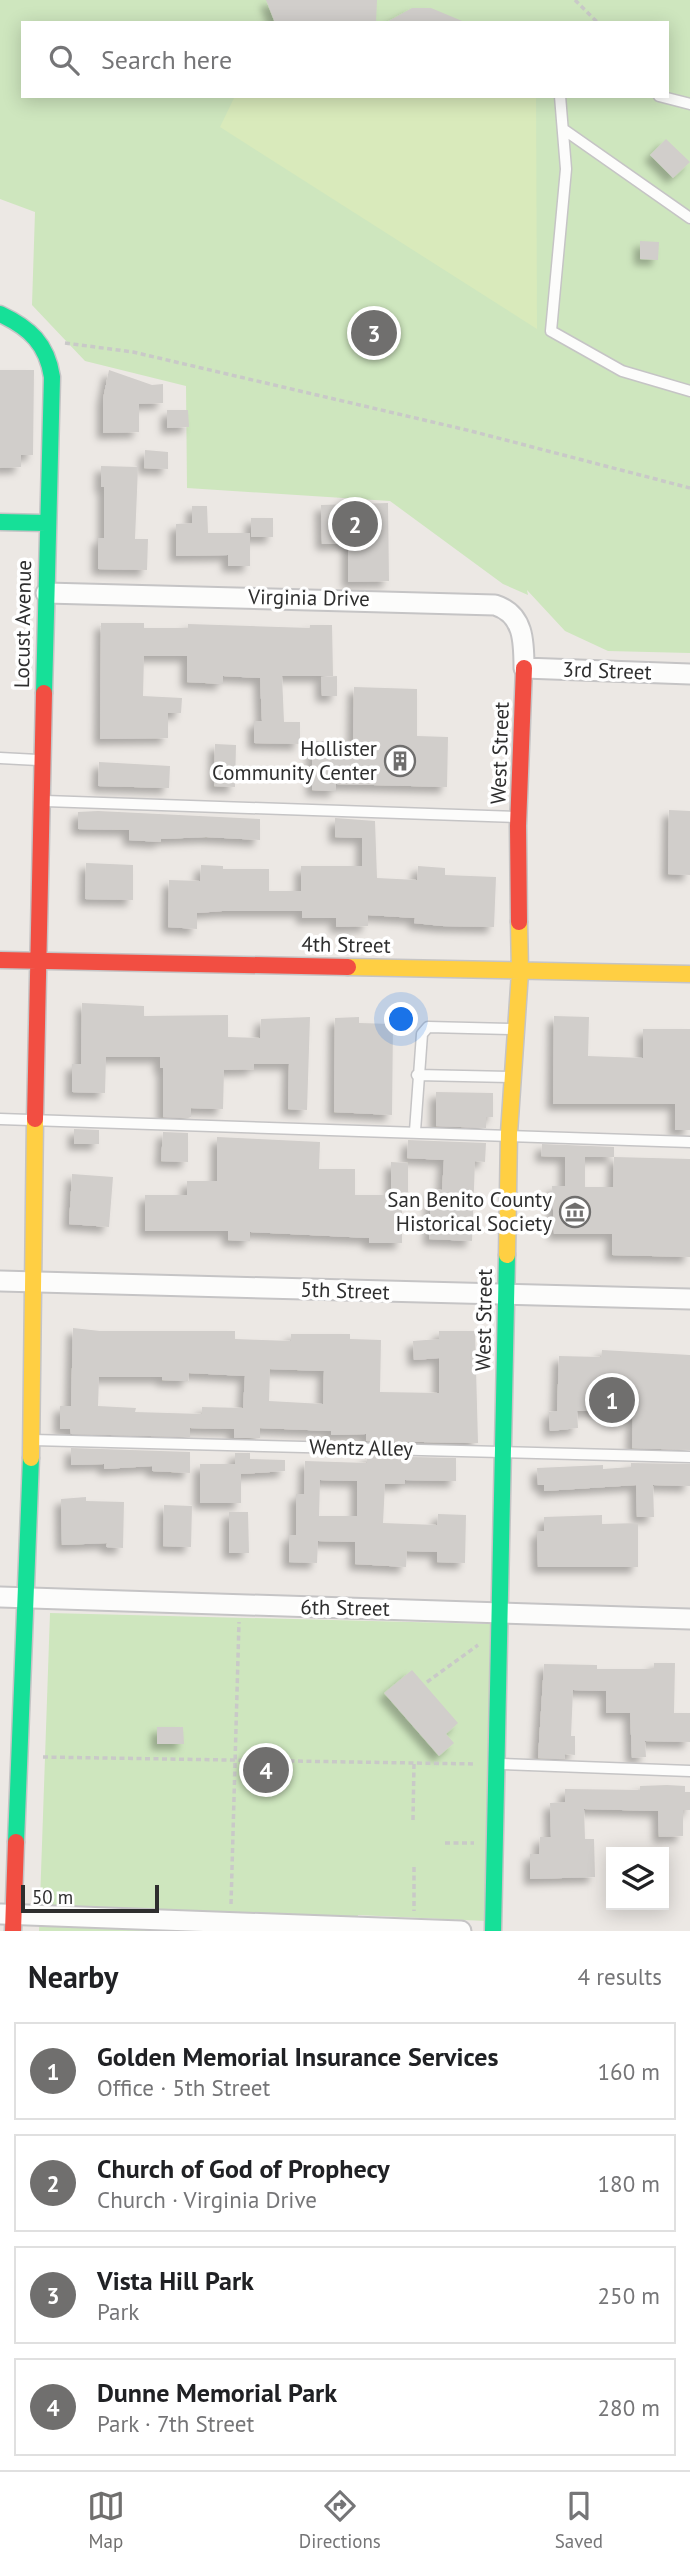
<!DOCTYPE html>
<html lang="en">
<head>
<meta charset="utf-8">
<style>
  body { margin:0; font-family:"PT Sans",sans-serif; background:#f2f2f2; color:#202124 }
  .controls { position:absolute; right:21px; bottom:21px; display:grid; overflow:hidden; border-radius:0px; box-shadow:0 4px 18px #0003 }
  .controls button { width:63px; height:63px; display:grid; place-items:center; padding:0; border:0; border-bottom:2px solid #e0e0e0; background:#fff; color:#202124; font:35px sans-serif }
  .scale { position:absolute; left:21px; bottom:18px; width:138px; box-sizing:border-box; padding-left:7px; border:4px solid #2e2e2e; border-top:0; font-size:19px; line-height:24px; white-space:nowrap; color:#2e2e2e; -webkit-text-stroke:5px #fff; paint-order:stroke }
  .you { position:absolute; left:402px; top:1020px; width:24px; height:24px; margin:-18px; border:5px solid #fff; border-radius:50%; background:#1a73e8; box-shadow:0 0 0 10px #1a73e833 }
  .badge { display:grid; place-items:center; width:46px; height:46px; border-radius:50%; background:#706f6e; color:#fff; font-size:23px; font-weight:700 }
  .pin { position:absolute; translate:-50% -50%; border:4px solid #fff; box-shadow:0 2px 7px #0006 }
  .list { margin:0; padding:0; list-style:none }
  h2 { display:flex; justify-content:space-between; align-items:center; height:91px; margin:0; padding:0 28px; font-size:30px }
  h2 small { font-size:23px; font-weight:400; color:#757577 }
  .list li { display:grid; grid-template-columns:46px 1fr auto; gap:21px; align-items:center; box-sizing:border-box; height:98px; margin:0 14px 14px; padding:0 14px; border:2px solid #e0e0e0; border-radius:0px }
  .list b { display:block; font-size:26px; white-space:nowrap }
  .list p { margin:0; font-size:23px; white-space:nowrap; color:#757577 }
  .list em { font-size:23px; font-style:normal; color:#757577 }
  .icon { flex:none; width:38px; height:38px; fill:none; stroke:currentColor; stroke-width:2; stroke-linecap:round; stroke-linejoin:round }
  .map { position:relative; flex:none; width:690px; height:1931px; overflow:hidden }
  .search { position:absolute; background:#fff; box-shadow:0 4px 18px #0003; left:21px; right:21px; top:21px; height:77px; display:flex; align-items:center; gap:18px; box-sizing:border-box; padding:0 24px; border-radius:0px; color:#757577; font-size:26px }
  .sheet { height:539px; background:#fff }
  nav { display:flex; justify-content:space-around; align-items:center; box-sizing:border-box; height:98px; border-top:2px solid #e0e0e0; background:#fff; font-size:19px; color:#757577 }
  nav a { display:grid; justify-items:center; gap:4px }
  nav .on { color:#706f6e }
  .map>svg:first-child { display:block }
</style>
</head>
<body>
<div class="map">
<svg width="690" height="1931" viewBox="0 0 690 1931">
  <defs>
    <filter id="shadow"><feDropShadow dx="-6" dy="6" stdDeviation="3.5" flood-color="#0004"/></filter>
  </defs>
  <rect width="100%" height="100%" fill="#ece8e4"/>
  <!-- green -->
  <path fill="#cee6be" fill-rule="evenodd" d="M0,0H690V653L608,651L565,631L527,590L528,595L503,584L390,501L187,488L186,386L85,361L32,305L35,212L0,199ZM23,23H667V96H23Z
    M50,1613L490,1624L486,1921L358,1915L357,1931H39Z"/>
  <!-- pitch -->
  <path fill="#d9eabb" d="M235,96H536L537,329L220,127Z"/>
  <!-- building -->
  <path fill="#d1cecb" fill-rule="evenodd" filter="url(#shadow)" d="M266,0H377L376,23H275Z
    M412,8H431L467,23H385Z
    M666,139L690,162L673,178L650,155Z
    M640,241L659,242L658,260L640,259Z
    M0,370H34L33,455H21V467L0,468Z
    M109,370L152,385L163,384V403L139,404V432L103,433V399Z
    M167,410H188L189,427L167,428Z
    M145,450L168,452V469L144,468Z
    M101,466L138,467L135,539H148L147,570L98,569V538H104V487H101Z
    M388,503L389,581L348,582V544H322L321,505Z
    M192,506H207L208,533H250V566H228V555L176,556V524L192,523Z
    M251,518H273V537H251Z
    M101,623H144V628H188V624L310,628V625H332L333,676H282L284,722H300V744L254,743V721H262L260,678L223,676V684L187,682V656H144L143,696L182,698L181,713H168V738L100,739Z
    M337,676V696H322L321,677Z
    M354,687L417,689V736L448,737L447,787L336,784V791L312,790V741H353Z
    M215,744L236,745L235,787L214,786Z
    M99,762L170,766L169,788L98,786Z
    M669,810L690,811V875L668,874Z
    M98,811L260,819V840L206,837L161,839V842L129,840V830L78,829V812Z
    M335,818L375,821L377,878L417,880L418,866L445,868V875L496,877L494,927L442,926L414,923L415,918L368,915V926L336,927V918H302V911H222L197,913V929L168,927L169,880L200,881L201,865L223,866V869H269V891H301V866H362V838L335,837Z
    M86,863L133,865V900L85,899Z
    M82,1003L144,1006V1016L228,1015V1037L260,1038L261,1019L310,1017L307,1110L288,1109L289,1064H254V1069L224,1070L223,1109L191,1108V1117L188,1118L163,1117V1068H160V1057H106L105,1093L72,1092V1064H81Z
    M554,1016L589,1017L588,1056L643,1058V1029H690V1130H675V1104H553Z
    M359,1017V1023L393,1024L392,1115L334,1112L335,1018Z
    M436,1092L493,1093V1117H486V1128L436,1126Z
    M74,1129L99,1130V1144H74Z
    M163,1132L188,1133V1162L161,1161Z
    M217,1137L320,1142L319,1169H355V1195H402V1243H369V1238L250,1232V1241L228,1240V1231H145V1195H187V1181H217Z
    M408,1140L486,1143L485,1162L475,1161L472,1241L429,1239L431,1189L442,1190L444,1160L407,1158Z
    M542,1144L614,1147V1157L690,1159V1257L612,1255V1234H554L552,1186H565V1157L541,1156ZM585,1157H614L613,1187H585Z
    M391,1162L408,1163V1192H391Z
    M72,1174L113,1177L109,1227L69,1224Z
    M73,1328L100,1331H235V1339L291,1341V1334H350V1339L381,1340L380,1392L439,1393V1358L414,1360L413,1341L439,1339V1331H475L478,1443L366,1441V1434L331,1435V1431L260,1428V1438H234V1429L190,1428V1437L71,1434L70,1429H60V1406H71ZM270,1369L324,1371L323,1404L269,1401ZM189,1373L245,1376L243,1408L202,1407V1414L135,1412L136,1408L98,1406L99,1377H162V1380L188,1381Z
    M602,1350L690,1355V1450L632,1448L633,1411H577L578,1428L550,1431L549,1412L557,1411L559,1356L601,1357Z
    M71,1448L190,1452V1473L152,1471V1466L104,1469V1464L71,1465Z
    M235,1453H250V1459L285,1460V1471L241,1474V1503H200V1464H235Z
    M367,1456L456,1458V1481L405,1480V1484H385L383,1523L437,1525L438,1514L466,1515L465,1563L437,1562V1552L407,1551L406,1567L355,1564V1542L318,1541L317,1563L289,1562V1535H296V1494H304L305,1461L367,1463ZM320,1480L357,1481V1516H319Z
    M631,1463L690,1464V1486L653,1485L654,1517H637L636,1485L544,1491V1485H538L537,1468L603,1465V1469L631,1467Z
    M86,1497V1501L124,1502L123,1548L106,1547L107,1543L62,1545L61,1499Z
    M164,1505L192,1506L191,1547L163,1546Z
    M229,1512H248L249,1553H229Z
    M602,1515V1524L638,1523V1567H538L537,1531H544V1517Z
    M654,1663H675L674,1713H690V1742L645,1741L646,1757L632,1758L630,1713H606V1691L573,1690L571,1736H575V1755L565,1754L564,1759L538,1758L544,1664L597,1665V1669H654Z
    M412,1670L458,1723L446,1734L454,1743L439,1756L384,1693Z
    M157,1727H183L184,1744H157Z
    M667,1785L685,1786V1792H690V1810H683V1836L659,1837L658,1811L584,1809L585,1839H594L595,1877L530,1879V1854H539L540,1837H551L550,1803L565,1802V1789L640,1790V1786Z"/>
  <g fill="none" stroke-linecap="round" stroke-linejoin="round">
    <!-- lane casing -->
    <g stroke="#c5c4c5" stroke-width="13">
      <path id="lane" d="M560,96L566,169L551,331L622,371L690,391
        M659,96L690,104
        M563,129L690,218
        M0,758L38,760
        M45,801L516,817
        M417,1075L511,1077
        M0,1119L690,1142
        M415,1131L422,1034L428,1027L515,1029
        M33,1440L690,1457
        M500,1764L690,1771"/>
    </g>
    <!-- street casing -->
    <g stroke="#c5c4c5" stroke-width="23">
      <path id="street" d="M46,593L495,605C524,614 524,642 524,668L690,674
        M0,1281L690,1299
        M0,1597L690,1619
        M1,1914L461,1931"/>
    </g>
    <!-- fast casing -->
    <g stroke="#c5c4c5" stroke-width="19">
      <path id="fast" d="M0,314C30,328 47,344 52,377L44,693
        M0,522L46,523
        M16,1842L31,1458
        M493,1931L507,1255"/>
    </g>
    <!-- slow casing -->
    <g stroke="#c5c4c5" stroke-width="19">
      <path id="slow" d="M348,967L690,974
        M507,1255L509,1133L520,972L519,922
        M31,1458L35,1119"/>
    </g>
    <!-- jam casing -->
    <g stroke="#c5c4c5" stroke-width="19">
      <path id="jam" d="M519,922L518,826L524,668
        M0,960L348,967
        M35,1119L44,693
        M13,1931L16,1842"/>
    </g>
    <!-- path -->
    <path stroke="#c9c9c8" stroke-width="3.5" stroke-dasharray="5 3.5" stroke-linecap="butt" d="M575,0L598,23
      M65,343L133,352L471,431L690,488
      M427,1682L478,1645
      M43,1757L476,1764
      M413,1820L414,1763
      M445,1843H474
      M414,1867V1911
      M231,1904L239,1622"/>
    <!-- lane -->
    <use href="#lane" stroke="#fcfcfb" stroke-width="10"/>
    <!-- street -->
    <use href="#street" stroke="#fcfcfb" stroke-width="19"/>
    <!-- fast -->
    <use href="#fast" stroke="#16e098" stroke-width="16"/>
    <!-- slow -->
    <use href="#slow" stroke="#ffcf43" stroke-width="16"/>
    <!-- jam -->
    <use href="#jam" stroke="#f24e42" stroke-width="16"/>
  </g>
  <!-- icons -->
  <defs>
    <g id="building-ring" transform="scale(1.575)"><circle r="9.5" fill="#fff" stroke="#706f6e" stroke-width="1.5"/><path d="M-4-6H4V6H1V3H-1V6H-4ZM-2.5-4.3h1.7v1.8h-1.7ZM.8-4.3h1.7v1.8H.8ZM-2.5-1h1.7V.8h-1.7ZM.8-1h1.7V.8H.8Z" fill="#706f6e"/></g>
    <g id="museum-ring" transform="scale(1.575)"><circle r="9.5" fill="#fff" stroke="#706f6e" stroke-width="1.5"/><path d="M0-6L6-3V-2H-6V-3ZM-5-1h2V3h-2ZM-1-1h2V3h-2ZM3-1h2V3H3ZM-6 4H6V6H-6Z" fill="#706f6e"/></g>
  </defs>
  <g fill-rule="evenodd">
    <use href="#building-ring" x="400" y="761"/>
    <use href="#museum-ring" x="575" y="1212"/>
  </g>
  <g text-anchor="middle" stroke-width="7" stroke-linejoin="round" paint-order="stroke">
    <!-- street labels -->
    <g font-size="21" fill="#2e2e2e" stroke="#fff">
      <text transform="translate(309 598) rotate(1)" y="7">Virginia Drive</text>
      <text transform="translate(23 624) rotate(-89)" y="7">Locust Avenue</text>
      <text transform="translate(607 671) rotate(2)" y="7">3rd Street</text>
      <text transform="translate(500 753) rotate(-88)" y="7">West Street</text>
      <text transform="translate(346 945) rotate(1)" y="7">4th Street</text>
      <text transform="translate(345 1291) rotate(2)" y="7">5th Street</text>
      <text transform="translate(484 1320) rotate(-89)" y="7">West Street</text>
      <text transform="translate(361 1448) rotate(1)" y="7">Wentz Alley</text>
      <text transform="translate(345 1608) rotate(1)" y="7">6th Street</text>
    </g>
    <!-- poi labels -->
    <g font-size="21" fill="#2e2e2e" stroke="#fff" text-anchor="end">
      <text x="377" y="756">Hollister<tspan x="377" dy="24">Community Center</tspan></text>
      <text x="552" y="1207">San Benito County<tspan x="552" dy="24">Historical Society</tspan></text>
    </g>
  </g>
</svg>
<div class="controls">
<button><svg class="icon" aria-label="layers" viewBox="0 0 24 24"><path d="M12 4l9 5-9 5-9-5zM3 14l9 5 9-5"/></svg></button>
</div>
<div class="scale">50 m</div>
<div class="you"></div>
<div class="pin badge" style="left:612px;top:1400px">1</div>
<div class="pin badge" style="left:355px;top:524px">2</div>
<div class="pin badge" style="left:374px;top:333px">3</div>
<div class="pin badge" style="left:266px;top:1770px">4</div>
<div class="search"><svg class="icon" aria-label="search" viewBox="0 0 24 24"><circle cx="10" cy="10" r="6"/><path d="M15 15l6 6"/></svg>Search here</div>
</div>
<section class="sheet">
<h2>Nearby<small>4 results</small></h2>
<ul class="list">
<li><span class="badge">1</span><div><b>Golden Memorial Insurance Services</b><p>Office · 5th Street</p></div><em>160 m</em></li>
<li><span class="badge">2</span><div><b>Church of God of Prophecy</b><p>Church · Virginia Drive</p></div><em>180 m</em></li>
<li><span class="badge">3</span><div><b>Vista Hill Park</b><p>Park</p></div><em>250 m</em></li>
<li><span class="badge">4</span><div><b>Dunne Memorial Park</b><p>Park · 7th Street</p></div><em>280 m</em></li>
</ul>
</section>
<nav>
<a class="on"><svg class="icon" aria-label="map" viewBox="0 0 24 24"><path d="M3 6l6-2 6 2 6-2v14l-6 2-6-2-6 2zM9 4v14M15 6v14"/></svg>Map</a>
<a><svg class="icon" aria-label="directions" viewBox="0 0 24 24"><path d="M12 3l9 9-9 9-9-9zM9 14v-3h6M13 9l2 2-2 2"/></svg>Directions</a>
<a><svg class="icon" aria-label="saved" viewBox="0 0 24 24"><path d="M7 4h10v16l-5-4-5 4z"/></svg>Saved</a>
</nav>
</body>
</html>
